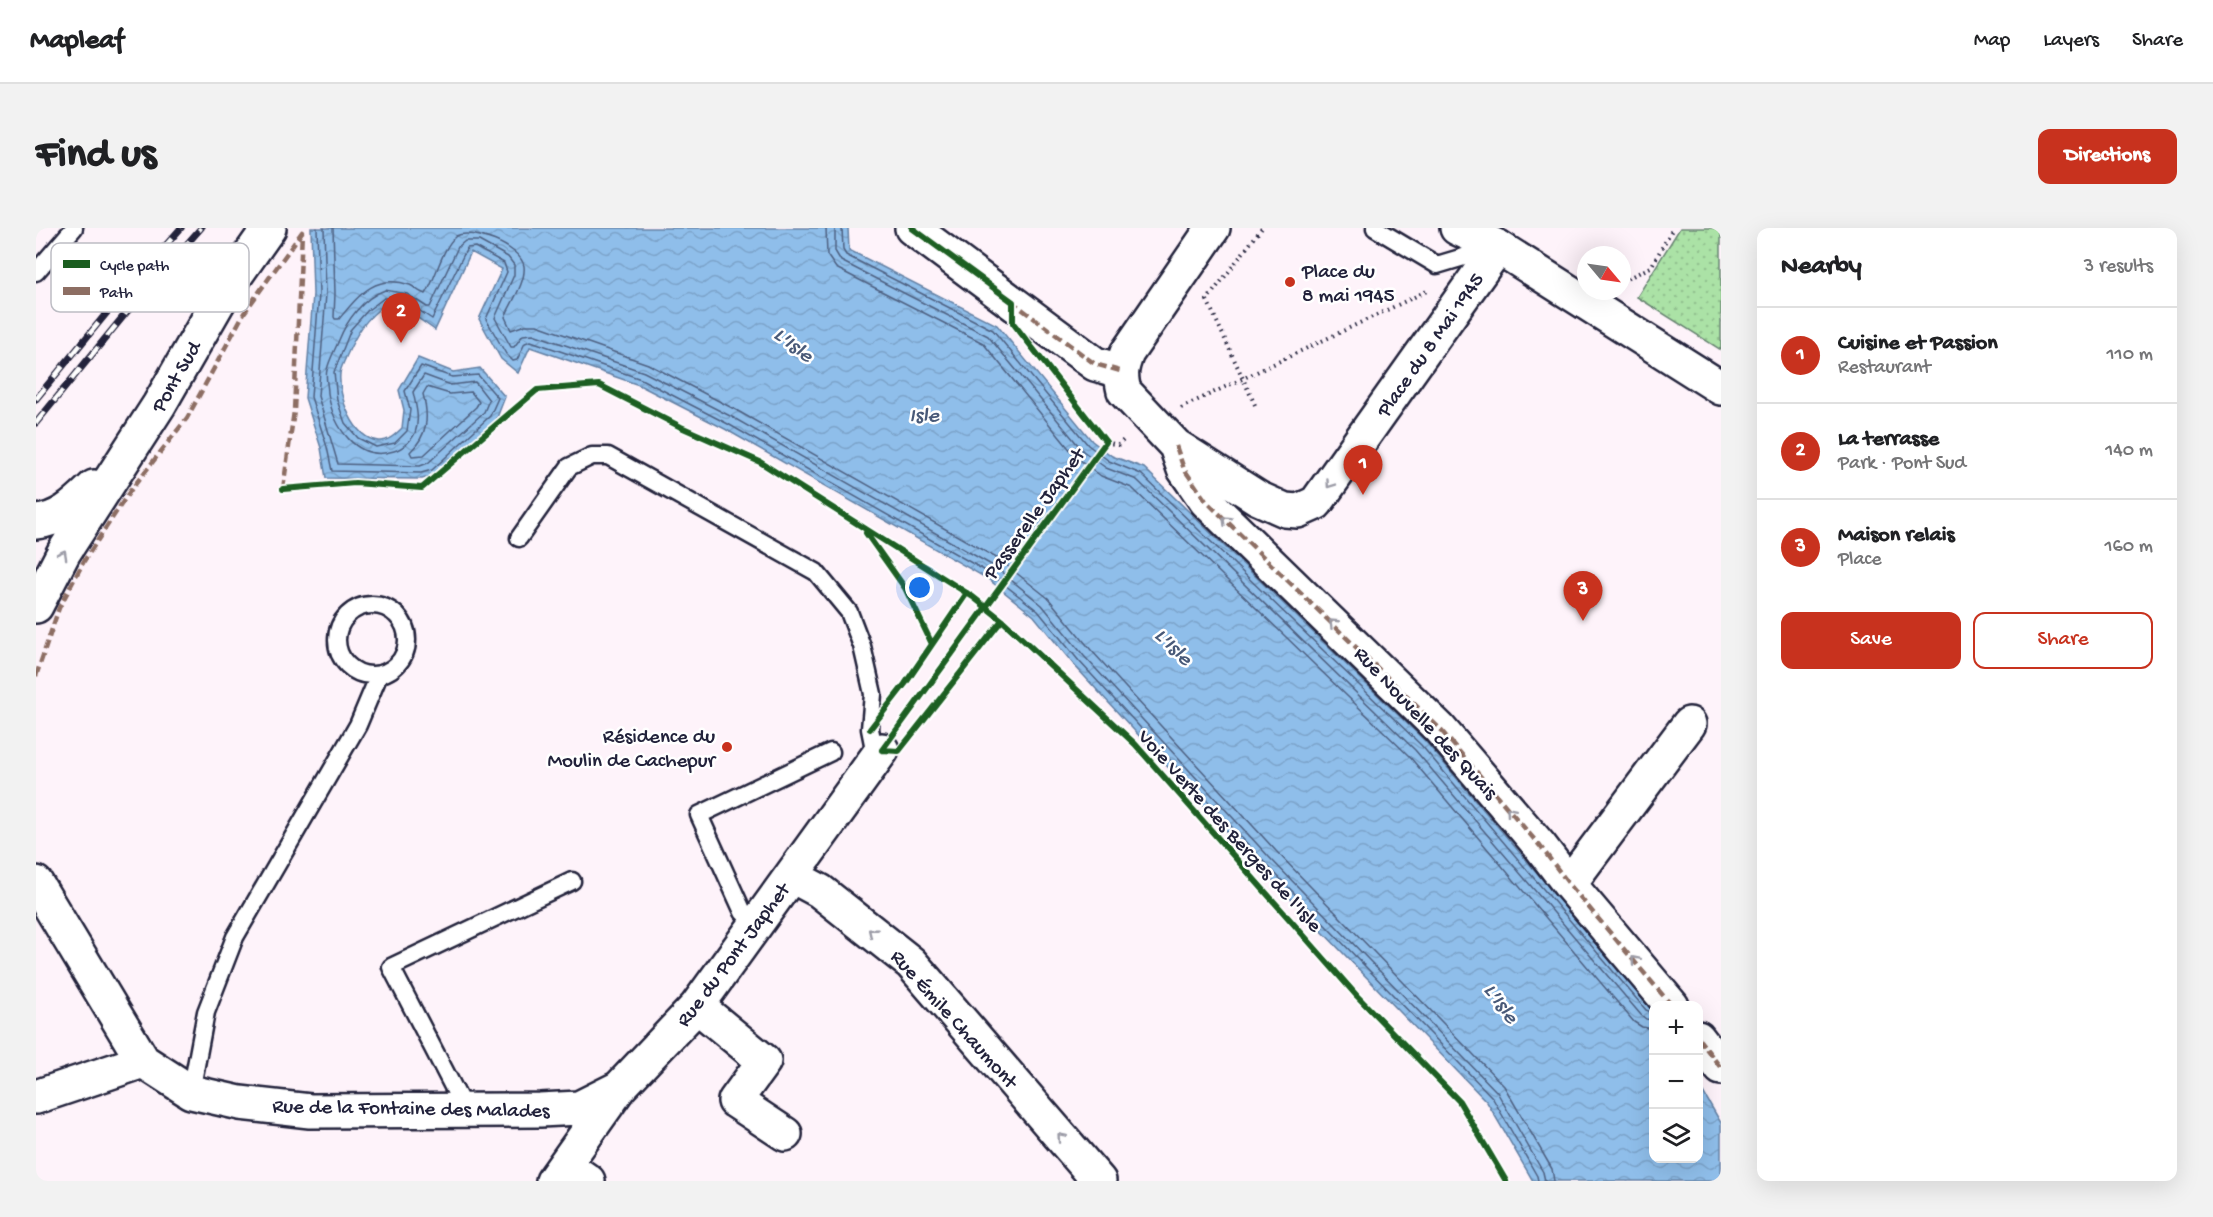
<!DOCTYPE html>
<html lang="en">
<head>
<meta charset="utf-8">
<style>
  body { margin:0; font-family:"Gochi Hand",sans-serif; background:#f2f2f2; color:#202124 }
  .controls { position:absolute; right:18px; bottom:18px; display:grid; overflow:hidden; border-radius:12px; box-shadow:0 6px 24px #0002 }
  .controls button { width:54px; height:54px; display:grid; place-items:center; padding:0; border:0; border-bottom:2px solid #e0e0e0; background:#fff; color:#202124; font:30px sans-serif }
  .compass { position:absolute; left:1541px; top:18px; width:54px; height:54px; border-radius:50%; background:#fff; box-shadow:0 6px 24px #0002; rotate:119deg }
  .you { position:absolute; left:884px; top:360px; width:21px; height:21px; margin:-15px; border:4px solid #fff; border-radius:50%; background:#1a73e8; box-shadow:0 0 0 9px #1a73e833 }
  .badge { display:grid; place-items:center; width:39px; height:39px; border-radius:50%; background:#c8321e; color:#fff; font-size:20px; font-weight:700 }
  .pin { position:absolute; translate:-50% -50px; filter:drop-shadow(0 2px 3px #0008) }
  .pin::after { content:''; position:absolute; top:32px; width:21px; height:18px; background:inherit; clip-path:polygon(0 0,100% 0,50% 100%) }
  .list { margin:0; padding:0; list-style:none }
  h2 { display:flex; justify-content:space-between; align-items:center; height:78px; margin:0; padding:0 24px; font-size:26px }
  h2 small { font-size:20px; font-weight:400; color:#757577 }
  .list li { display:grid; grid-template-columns:39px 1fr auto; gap:18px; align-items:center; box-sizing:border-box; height:96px; padding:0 24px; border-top:2px solid #e0e0e0 }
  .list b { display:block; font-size:22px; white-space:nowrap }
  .list p { margin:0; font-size:20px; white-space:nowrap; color:#757577 }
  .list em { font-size:20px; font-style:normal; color:#757577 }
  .actions { display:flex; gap:12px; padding:18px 24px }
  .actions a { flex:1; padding:14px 0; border:2px solid #c8321e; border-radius:12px; text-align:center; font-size:21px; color:#c8321e }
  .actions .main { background:#c8321e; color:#fff }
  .icon { flex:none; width:33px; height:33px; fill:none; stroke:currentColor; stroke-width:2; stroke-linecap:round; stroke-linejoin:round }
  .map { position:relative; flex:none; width:1685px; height:953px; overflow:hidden; border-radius:12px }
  header { display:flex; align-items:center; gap:36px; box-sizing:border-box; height:84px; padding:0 30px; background:#fff; border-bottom:2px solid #e0e0e0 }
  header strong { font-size:28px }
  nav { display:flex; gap:33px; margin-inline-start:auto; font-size:21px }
  .intro { display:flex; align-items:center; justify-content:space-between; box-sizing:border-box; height:144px; padding:0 36px }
  h1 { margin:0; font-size:42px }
  .button { padding:15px 27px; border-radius:12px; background:#c8321e; color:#fff; font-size:21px; font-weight:700 }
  main { display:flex; gap:36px; padding:0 36px }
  aside { flex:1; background:#fff; border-radius:12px; box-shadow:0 6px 24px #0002 }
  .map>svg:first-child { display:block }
</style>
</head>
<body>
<header>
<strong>Mapleaf</strong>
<nav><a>Map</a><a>Layers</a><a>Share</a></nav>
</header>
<div class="intro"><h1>Find us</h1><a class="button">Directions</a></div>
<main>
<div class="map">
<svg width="1685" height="953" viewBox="0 0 1685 953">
  <defs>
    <pattern id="park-dots" width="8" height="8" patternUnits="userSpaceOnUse" patternTransform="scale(1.5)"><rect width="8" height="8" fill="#abe2a6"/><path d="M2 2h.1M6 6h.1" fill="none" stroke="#93c290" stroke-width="1.8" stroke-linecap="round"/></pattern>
    <pattern id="water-waves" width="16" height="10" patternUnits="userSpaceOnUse" patternTransform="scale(1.5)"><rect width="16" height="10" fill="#8fbeea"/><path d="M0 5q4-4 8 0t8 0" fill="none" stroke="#7ba3ca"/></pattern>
  </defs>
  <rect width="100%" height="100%" fill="#fef3fa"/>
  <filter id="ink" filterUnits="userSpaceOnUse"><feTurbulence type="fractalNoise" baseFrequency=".0167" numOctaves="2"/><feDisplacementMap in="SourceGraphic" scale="12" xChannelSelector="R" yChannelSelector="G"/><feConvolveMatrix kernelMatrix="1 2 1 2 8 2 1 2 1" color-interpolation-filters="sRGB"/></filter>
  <g filter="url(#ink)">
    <!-- park -->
    <path fill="url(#park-dots)" stroke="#668270" stroke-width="1.5" d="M1644,0H1685V122L1601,69Z"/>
    <!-- water -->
    <path fill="url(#water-waves)" stroke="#6380a4" stroke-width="1.5" d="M275,0H812L813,22L961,97L1056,213L1076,228L1108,240L1389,513L1615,779L1617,783L1618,930H1662L1663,857L1685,895V953H1497L1451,874L1223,638L1038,437L998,388L952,351L689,201L603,157L494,119L482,145L465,131L443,91L466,41L435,24L399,102L366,79L351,75C329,91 321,104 310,129C308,134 304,141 304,146C302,168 317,210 342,213C352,214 360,206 366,200L368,182L363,162L382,130L417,144L444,140L469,169L460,192L400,247L386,251L290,250L285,220L269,170L277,66Z"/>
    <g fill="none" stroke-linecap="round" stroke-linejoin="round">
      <!-- shore -->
      <path stroke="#4e6081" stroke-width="1.5" d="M281,0L283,66L275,169L291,219L296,243L385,245L396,242L454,188L462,170L442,147L416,149L385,138L369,163L374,182L371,203L359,215L340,219L322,210L309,195L301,172L298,144L315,101L332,82L348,70L369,73L396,91L431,20L439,19L468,35L471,44L450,91L470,126L477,133L481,132L489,115L495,113L605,151L692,196L955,346L1002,383L1043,433L1228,634L1456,869L1501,948L1502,953
        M288,0L290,66L282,168L302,236L384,238L392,235L448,184L453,172L439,154L415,157L388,147L377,164C380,177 384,192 379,205C376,212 366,221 358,223C320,235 297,198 292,165C292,158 289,149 291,142C293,132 299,122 303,112C311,92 327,70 349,62L371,66L391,79H394L422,19L429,13H443L472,29L478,37V47L459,90L475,119H478L487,107L497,106L608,144L696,189L959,339L1006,377L1048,428L1233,629L1461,864L1507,944L1509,953
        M297,0L299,65L298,89L299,91H303C323,67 339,45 374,57C380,60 384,65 390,66C400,50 406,20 420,8C436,0 484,18 488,38C490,54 475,75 469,89L475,102L489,97H501L612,136L700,182L964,332L1012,370L1055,422L1240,623L1468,858L1516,941L1518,953
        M790,0L791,27L800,40L947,115L1040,229L1065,248L1096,260L1373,528L1598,794L1606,799L1618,801
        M799,0V23L805,33L952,108L1047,223L1070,240L1101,252L1379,522L1605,787L1610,791L1618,792
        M806,0L807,22L810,27L957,102L1052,217L1073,233L1105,246L1385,517L1610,782L1618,785
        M391,159L414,166L435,164L443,174L440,179L388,227L376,228L374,224C392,207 393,189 387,166Z"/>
      <!-- service casing -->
      <g stroke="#22223b" stroke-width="21">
        <path id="service" d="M1339,0L1401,37L1458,20
          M0,44L38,0
          M483,310L533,239L556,228H572L780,344L813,384L826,418L837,466L834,501L837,516L846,522
          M301 412a35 35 0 1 1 70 0a35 35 0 1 1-70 0Z
          M720,696L707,684L663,587L795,524
          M155,864L170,784L199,709L322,497L343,447
          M429,882L355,739L536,653"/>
      </g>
      <!-- minor casing -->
      <g stroke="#22223b" stroke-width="38">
        <path id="minor" d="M876,0L1059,136L1084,143
          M1177,0L1091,125C1085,140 1084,147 1088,163L1140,218L1222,270L1249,282L1262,283L1280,275L1462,19
          M1140,218L1148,241L1170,273L1403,500L1504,618L1533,656L1636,778
          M756,648L784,663L875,735L1063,953
          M0,655L107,833
          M1533,656L1653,496
          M661,778L728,833L699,873L749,906
          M1662,810L1685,840
          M0,869L107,833L155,864L204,875L274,883L504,882L543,880L583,860
          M529,937L552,953
          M517,953L583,860L661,778L846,522"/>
      </g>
      <!-- secondary casing -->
      <g stroke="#22223b" stroke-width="38">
        <path id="secondary" d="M1421,0L1462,19L1685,160
          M0,294C25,292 41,275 58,259
          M0,378L28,324L123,177L188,64L233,0"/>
      </g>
      <!-- path -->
      <path stroke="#22223b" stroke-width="4" stroke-dasharray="1.5 4.5" stroke-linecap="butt" d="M1586,53L1615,39L1637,0
        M1014,143L1070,214L1082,217L1090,210
        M1219,177L1171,72L1226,0
        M1145,180L1393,62
        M862,499L1070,214"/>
      <!-- service -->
      <use href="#service" stroke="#fff" stroke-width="16"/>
      <!-- minor -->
      <use href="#minor" stroke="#fff" stroke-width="33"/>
      <!-- secondary -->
      <use href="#secondary" stroke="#fff" stroke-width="33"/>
      <!-- rail casing -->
      <g stroke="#22223b" stroke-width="7">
        <path id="rail" d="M0,171L78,76L145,0
          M0,195L90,85L165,0"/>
      </g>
      <!-- rail -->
      <use href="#rail" stroke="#fff" stroke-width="4.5" stroke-dasharray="14" stroke-linecap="butt"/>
      <!-- quiet -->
      <path stroke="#8d6e63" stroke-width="4.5" stroke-dasharray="9 4.5" stroke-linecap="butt" d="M975,73L1059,136L1084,143
        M1140,218L1148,241L1170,273L1403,500L1504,618L1533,656L1636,778
        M0,448L23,380L48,333L94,263L151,190L208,85L266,4L258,183L247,261
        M1662,810L1685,840"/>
      <!-- cycleway casing -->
      <g stroke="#fff" stroke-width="10">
        <path id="cycleway" d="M247,261L319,255L386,260L501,162L563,157L645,199L724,234L937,369L966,392L1099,516L1321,768L1423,873L1470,953
          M830,305L869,360L896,416
          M834,501L869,456L931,365
          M846,522L1070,214L977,95V74L876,0
          M846,522L863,523L966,392"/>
      </g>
      <!-- cycleway -->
      <use href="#cycleway" stroke="#1b5e20" stroke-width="6"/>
    </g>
    <!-- one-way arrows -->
    <defs><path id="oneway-chevron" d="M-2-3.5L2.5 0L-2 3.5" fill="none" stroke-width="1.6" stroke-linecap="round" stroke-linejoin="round" transform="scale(1.5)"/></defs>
    <g stroke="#9c9ca7">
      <use href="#oneway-chevron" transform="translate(1294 256) rotate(125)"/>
      <use href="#oneway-chevron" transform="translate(1190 292) rotate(-136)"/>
      <use href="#oneway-chevron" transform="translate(27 326) rotate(-61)"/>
      <use href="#oneway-chevron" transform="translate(1297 395) rotate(-136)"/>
      <use href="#oneway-chevron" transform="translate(1474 583) rotate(-131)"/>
      <use href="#oneway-chevron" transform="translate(836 704) rotate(-141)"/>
      <use href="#oneway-chevron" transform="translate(1599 732) rotate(-131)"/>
      <use href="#oneway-chevron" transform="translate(1025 909) rotate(-131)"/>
    </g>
  </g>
  <!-- markers -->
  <g fill="#c8321e" stroke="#fff" stroke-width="2">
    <circle cx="1254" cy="54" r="6"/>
    <circle cx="691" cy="519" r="6"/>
  </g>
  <g text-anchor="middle" stroke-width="5" stroke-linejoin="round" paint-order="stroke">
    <!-- poi labels -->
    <g font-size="21" fill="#22223b" stroke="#fff" text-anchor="start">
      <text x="1266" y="49">Place du<tspan x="1266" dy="24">8 mai 1945</tspan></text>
      <text x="679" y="514" text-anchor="end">Résidence du<tspan x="679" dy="24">Moulin de Cachepur</tspan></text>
    </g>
    <!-- street labels -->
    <g font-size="21" fill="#22223b" stroke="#fff">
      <text transform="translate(1393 116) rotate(-55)" y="7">Place du 8 Mai 1945</text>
      <text transform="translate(139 148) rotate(-60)" y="7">Pont Sud</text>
      <text transform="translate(997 285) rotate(-54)" y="7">Passerelle Japhet</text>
      <text transform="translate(1391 494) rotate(47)" y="7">Rue Nouvelle des Quais</text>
      <text transform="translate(1195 602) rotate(48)" y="7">Voie Verte des Berges de l'Isle</text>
      <text transform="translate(696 726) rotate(-53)" y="7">Rue du Pont Japhet</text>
      <text transform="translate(919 790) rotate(48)" y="7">Rue Émile Chaumont</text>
      <text transform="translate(375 879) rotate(1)" y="7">Rue de la Fontaine des Malades</text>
    </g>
    <!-- water labels -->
    <g font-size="22" font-style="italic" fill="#485978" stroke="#fff">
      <text transform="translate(759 115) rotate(38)" y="8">L'Isle</text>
      <text x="888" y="193">Isle</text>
      <text transform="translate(1139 417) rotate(44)" y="8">L'Isle</text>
      <text transform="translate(1467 774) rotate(54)" y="8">L'Isle</text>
    </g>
  </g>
  <!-- legend -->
  <rect x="15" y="15" width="198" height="69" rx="9" fill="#fff" stroke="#bdbdc4" stroke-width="1.5"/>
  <rect x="27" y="32" width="27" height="8" fill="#1b5e20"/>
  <rect x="27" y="59" width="27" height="8" fill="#8d6e63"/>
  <g font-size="16" fill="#22223b">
    <text x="64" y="42">Cycle path</text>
    <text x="64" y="69">Path</text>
  </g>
</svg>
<div class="controls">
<button>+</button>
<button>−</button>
<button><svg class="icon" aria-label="layers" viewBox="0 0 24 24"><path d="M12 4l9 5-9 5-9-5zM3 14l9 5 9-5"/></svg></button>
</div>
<svg class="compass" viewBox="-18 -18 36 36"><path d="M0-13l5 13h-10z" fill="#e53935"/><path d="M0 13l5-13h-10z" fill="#757577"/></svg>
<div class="you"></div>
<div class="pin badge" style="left:1327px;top:267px">1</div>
<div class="pin badge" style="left:365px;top:115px">2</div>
<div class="pin badge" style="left:1547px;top:393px">3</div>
</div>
<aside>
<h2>Nearby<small>3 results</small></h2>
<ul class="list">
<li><span class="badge">1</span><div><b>Cuisine et Passion</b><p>Restaurant</p></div><em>110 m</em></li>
<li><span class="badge">2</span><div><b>La terrasse</b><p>Park · Pont Sud</p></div><em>140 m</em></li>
<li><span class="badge">3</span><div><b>Maison relais</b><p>Place</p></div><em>160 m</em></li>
</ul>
<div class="actions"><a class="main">Save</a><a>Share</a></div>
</aside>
</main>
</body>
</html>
